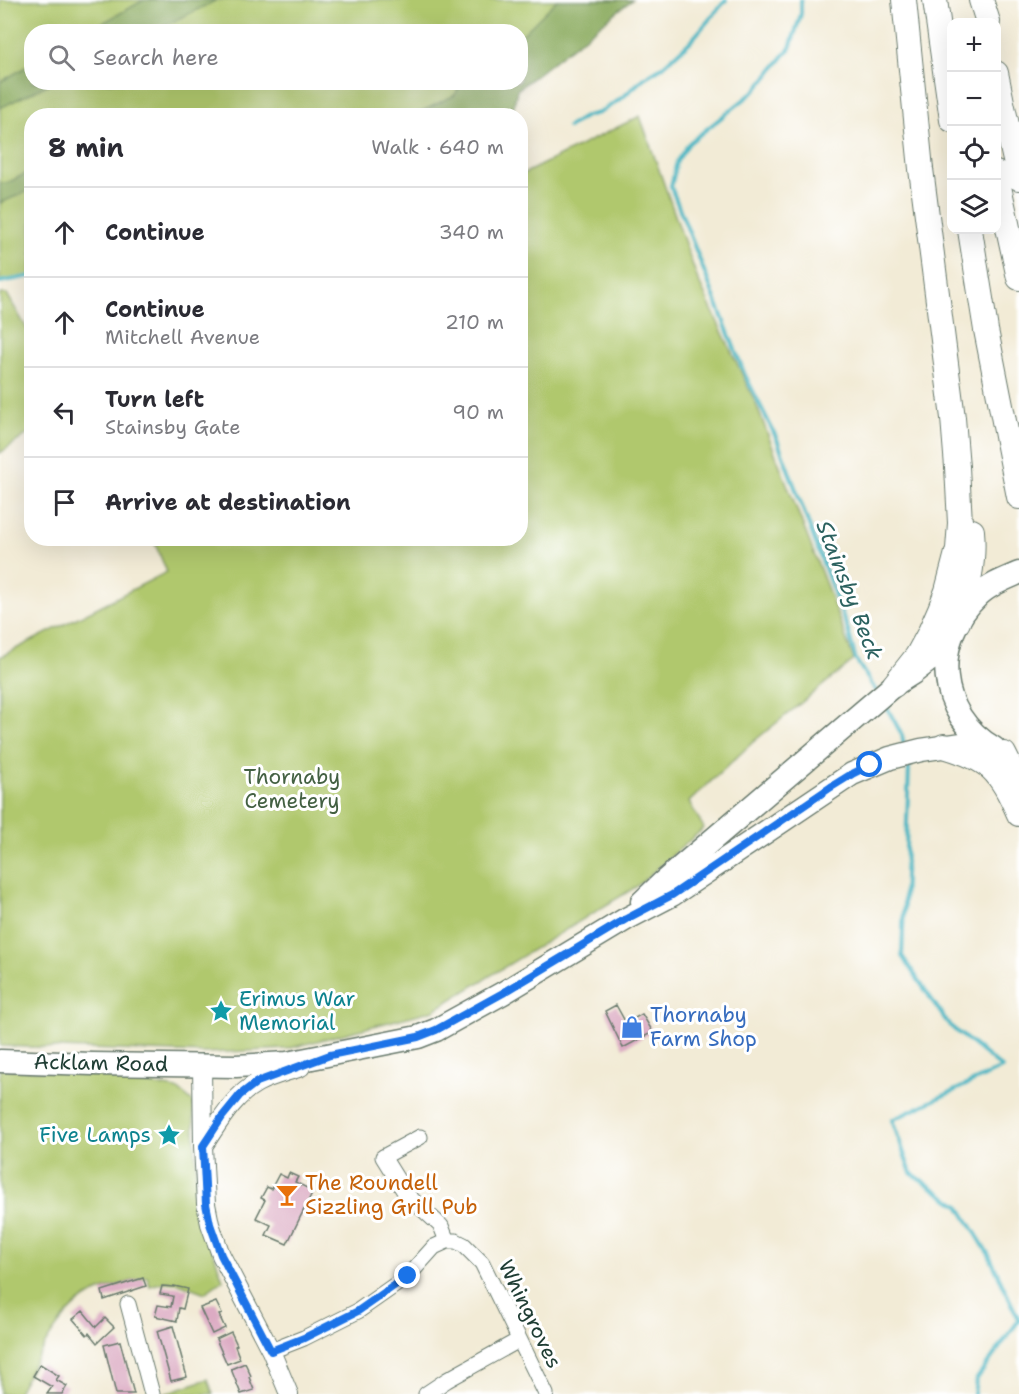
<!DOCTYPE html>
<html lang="en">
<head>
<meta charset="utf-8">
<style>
  body { margin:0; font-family:"Shantell Sans",sans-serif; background:#f7f7f7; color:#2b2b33 }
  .controls { position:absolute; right:18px; top:18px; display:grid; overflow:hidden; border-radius:12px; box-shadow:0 6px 24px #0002 }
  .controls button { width:54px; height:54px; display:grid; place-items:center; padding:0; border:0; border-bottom:2px solid #e1e1e2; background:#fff; color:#2b2b33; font:30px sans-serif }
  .stop { position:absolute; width:18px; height:18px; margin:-14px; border:4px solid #1a73e8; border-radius:50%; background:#fff }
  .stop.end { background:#1a73e8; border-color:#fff; box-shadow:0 2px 6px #0008 }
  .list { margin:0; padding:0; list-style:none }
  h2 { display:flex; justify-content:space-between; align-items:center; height:78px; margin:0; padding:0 24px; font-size:26px }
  h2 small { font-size:20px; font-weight:400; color:#7c7c81 }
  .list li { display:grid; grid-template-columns:39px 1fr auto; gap:18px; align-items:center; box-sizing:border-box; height:90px; padding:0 24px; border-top:2px solid #e1e1e2 }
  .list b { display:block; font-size:22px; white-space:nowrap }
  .list p { margin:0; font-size:20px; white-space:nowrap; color:#7c7c81 }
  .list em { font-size:20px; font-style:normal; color:#7c7c81 }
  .icon { flex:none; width:33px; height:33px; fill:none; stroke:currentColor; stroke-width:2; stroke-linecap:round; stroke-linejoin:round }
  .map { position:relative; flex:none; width:1019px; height:1394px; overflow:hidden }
  .search { position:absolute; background:#fff; box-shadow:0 6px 24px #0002; left:24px; top:24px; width:504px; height:66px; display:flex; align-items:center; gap:15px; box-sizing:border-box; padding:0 21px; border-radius:24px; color:#7c7c81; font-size:22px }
  .panel { position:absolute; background:#fff; box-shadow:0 6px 24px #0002; left:24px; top:108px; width:504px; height:438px; border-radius:24px }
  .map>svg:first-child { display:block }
</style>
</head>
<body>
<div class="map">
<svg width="1019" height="1394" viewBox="0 0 1019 1394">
  <rect width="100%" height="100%" fill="#fff"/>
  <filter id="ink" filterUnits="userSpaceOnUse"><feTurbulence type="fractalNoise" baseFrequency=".0167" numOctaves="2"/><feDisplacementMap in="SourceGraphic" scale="12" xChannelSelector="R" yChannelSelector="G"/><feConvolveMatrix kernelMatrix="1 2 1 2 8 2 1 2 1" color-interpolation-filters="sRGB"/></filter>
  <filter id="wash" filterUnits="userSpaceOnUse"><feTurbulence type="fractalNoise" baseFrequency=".008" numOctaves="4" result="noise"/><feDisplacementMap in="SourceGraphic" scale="24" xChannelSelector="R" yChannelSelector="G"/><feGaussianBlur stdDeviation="1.35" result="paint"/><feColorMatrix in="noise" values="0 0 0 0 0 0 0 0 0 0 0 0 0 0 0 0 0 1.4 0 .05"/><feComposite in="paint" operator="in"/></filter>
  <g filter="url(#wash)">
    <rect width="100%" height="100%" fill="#f2ebd6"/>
    <!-- green -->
    <path fill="#b0c86d" stroke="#688250" stroke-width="1.5" d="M0,0H613L521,72L520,32H32V82L508,83L506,115L32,116L31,276L0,282Z
      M640,116L698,280L756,404L830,595L854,660L753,742L689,802L704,828L636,887L434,1010L287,1049L206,1053L0,1046V657L167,572L153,539L520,538L521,175Z
      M0,294H7L31,336L32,431L0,453Z
      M0,1069L74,1072L177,1089L193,1102L198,1206L223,1280L205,1293L179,1283L164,1282L150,1286L147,1277C130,1282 108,1287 93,1294C59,1310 35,1362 17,1394H0Z
      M208,1379L213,1394H162Z"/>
    <!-- forest -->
    <path fill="#8cac60" stroke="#56744a" stroke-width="1.5" d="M144,0H217L154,31H88Z
      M557,0H632L517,90L512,115H414L455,95L461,83L520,82L521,36Z
      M31,64L32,82L51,83L0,108V82Z
      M31,171V190L0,203V183H7Z"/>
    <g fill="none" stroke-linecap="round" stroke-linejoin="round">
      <!-- stream -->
      <path stroke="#48b6c3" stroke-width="4" d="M801,0V14L790,48L756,90L689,143L677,161L671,187L745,375L777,439L848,630L856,660L876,691
        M568,127L586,116L599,113L623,97L644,78L662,67L690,42L726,0
        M0,282L32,276
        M885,704L902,735L904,746
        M908,762L909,767L902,956L949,1025L1002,1068L892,1120L911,1173L959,1206L989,1255L1019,1320
        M974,1394L976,1380L1019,1320"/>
    </g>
    <g id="blocks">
      <!-- building -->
      <path fill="#dcabc3" d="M616,1005L626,1023L642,1014L653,1032L623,1048L605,1011Z
        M289,1173L298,1177L295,1182L313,1191L287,1244L266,1235L271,1225L256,1218L265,1200L261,1198L267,1187L271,1189L279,1174L287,1178Z
        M143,1278L146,1286L104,1300L102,1291Z
        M162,1286L174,1287V1286L188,1289L183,1309L179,1308L177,1321L155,1316L158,1305L171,1307L173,1296L160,1294Z
        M216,1302L222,1314L219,1315L225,1328L212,1334L200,1308Z
        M83,1311L96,1327L105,1318L114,1327L97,1343L89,1333L87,1335L73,1319Z
        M173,1326L187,1377L171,1381L157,1331Z
        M231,1332L237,1345L235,1346L240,1359L227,1364L216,1339Z
        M120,1341L134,1394H116L104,1345Z
        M245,1363L251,1376L249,1377L254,1390L241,1394L231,1369Z
        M40,1364L59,1376L56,1380L67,1386L62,1394H47L52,1387L33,1376Z"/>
    </g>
  </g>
  <g filter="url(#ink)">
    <use href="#blocks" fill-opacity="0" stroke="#697a6d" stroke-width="1.5"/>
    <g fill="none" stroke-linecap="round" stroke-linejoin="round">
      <!-- minor casing -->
      <g stroke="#697a6d" stroke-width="17">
        <path id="minor" d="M420,1137L383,1157L406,1194L441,1226L447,1241H456L464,1245L482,1263L546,1394
          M128,1304L152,1394
          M271,1351L304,1338L358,1311L408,1276L434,1247L447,1241
          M426,1394L447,1380L519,1340"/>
      </g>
      <!-- tertiary casing -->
      <g stroke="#697a6d" stroke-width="20">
        <path id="tertiary" d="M202,1065L203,1146L206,1204L210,1224L221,1255L271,1351L289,1394
          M203,1146C218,1124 233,1096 257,1083C270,1076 287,1072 301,1067"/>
      </g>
      <!-- primary casing -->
      <g stroke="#697a6d" stroke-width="25">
        <path id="primary" d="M994,748C937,715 930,641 979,595C989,585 1005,579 1019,573
          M642,902L663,882L894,685L913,673L949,645
          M0,1061L92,1064L236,1066L287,1063L418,1037L436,1030L503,993L626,919L672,895L852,774L890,758L921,750L962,744L992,748"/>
      </g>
      <!-- trunk casing -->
      <g stroke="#697a6d" stroke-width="26">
        <path id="trunk" d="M935,0L952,120
          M981,0L988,22
          M996,73L1003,107L1019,178
          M996,173L1019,278
          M970,230L986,330L1019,497
          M958,622C967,592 975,563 972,531
          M894,685L917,656L929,634L940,609L947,591L958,549L960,523L957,467L953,418L921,169L904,0
          M944,746C991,760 999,770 1019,814
          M1004,754L1019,784"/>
      </g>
      <!-- minor -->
      <use href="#minor" stroke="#fff" stroke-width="15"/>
      <!-- tertiary -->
      <use href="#tertiary" stroke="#fff" stroke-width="18"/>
      <!-- primary -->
      <use href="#primary" stroke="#fff" stroke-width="22"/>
      <!-- trunk -->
      <use href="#trunk" stroke="#fff" stroke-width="24"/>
    </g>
  </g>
  <g fill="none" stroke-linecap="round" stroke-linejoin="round" filter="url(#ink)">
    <!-- route -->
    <path stroke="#1a73e8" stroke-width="8" d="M408,1276L358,1311L304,1338L271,1351L221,1255L210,1224L206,1204L203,1146L222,1117L240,1095L257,1082L330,1055L418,1037L436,1030L503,993L626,919L672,895L831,787L852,774L870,765"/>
  </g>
  <!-- icons -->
  <defs>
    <g id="sight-bare" transform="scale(1.8)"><path d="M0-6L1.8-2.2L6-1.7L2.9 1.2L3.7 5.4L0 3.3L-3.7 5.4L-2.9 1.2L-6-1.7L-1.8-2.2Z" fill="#0f9aa8" stroke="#fff" stroke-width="2.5" paint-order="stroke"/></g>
    <g id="shop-bare" transform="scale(1.8)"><path d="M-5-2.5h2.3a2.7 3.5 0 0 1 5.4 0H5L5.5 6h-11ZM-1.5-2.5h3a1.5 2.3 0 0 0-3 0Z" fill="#3f7fe0" stroke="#fff" stroke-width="2.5" paint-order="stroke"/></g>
    <g id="bar-bare" transform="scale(1.8)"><path d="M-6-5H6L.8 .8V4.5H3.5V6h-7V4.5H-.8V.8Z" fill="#e8710a" stroke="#fff" stroke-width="2.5" paint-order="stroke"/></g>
  </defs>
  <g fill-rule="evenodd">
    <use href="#sight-bare" x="221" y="1011"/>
    <use href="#shop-bare" x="632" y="1027"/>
    <use href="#sight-bare" x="169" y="1135"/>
    <use href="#bar-bare" x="287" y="1195"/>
  </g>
  <g text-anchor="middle" stroke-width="6" stroke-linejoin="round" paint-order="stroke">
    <!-- park labels -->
    <g font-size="21" fill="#436042" stroke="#fff">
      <text x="292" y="784">Thornaby<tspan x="292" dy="24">Cemetery</tspan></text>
    </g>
    <!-- culture labels -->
    <g font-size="21" fill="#0d838f" stroke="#fff" text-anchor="start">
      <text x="239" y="1006">Erimus War<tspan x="239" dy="24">Memorial</tspan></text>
      <text x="151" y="1142" text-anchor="end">Five Lamps</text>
    </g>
    <!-- shop labels -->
    <g font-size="21" fill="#366cbe" stroke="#fff" text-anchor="start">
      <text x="650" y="1022">Thornaby<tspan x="650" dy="24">Farm Shop</tspan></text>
    </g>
    <!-- street labels -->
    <g font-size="21" fill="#1f3d34" stroke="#fff">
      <text transform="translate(101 1063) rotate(1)" y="7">Acklam Road</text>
      <text transform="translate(530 1314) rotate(64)" y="7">Whingroves</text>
    </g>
    <!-- food labels -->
    <g font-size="21" fill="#c56008" stroke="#fff" text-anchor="start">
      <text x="305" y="1190">The Roundell<tspan x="305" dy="24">Sizzling Grill Pub</tspan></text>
    </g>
    <!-- water labels -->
    <g font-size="22" font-style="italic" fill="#2b615f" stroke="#fff">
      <text transform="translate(850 590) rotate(69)" y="8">Stainsby Beck</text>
    </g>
  </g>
</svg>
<div class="controls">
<button>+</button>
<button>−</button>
<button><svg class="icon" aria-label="locate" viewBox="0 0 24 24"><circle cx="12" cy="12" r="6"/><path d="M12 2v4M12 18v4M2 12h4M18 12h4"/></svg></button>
<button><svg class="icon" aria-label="layers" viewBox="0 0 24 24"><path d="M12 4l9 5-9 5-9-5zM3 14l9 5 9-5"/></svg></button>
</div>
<div class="stop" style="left:870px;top:765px"></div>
<div class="stop end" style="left:408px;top:1276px"></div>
<div class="search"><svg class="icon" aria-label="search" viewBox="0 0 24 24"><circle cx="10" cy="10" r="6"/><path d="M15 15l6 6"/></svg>Search here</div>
<section class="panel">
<h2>8 min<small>Walk · 640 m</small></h2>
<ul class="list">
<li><svg class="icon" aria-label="ahead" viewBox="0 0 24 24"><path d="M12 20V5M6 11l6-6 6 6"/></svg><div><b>Continue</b></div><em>340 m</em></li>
<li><svg class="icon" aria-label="ahead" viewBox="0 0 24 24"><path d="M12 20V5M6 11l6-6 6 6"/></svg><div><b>Continue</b><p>Mitchell Avenue</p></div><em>210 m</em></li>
<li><svg class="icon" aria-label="left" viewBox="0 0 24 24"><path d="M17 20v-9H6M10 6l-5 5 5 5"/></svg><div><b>Turn left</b><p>Stainsby Gate</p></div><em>90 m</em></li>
<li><svg class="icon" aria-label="arrive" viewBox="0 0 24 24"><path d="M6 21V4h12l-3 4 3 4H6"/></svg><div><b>Arrive at destination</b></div></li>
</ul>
</section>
</div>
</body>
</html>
